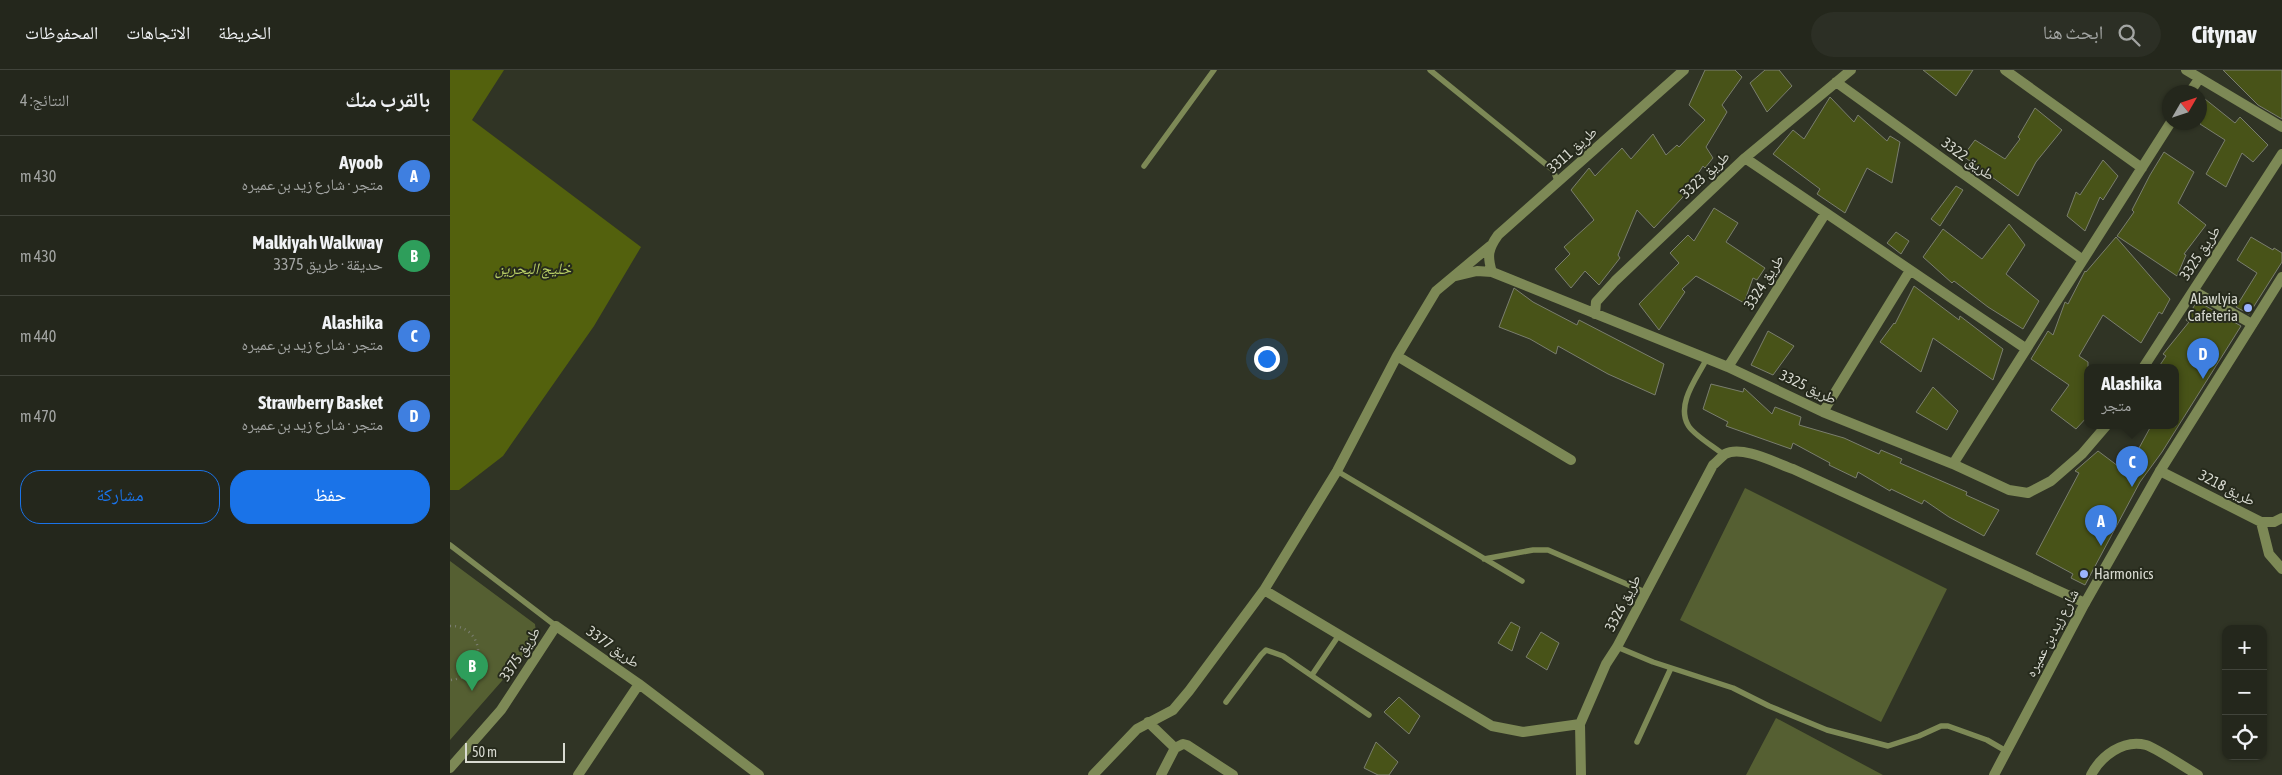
<!DOCTYPE html>
<html lang="ar">
<head>
<meta charset="utf-8">
<style>
  body { margin:0; font-family:"Asap Condensed","Noto Naskh Arabic",sans-serif; background:#2c2f25; color:#f1f3f6; direction:rtl }
  .controls { position:absolute; right:15px; bottom:15px; display:grid; overflow:hidden; border-radius:10px; box-shadow:0 1px 4px #0004 }
  .controls button { width:45px; height:45px; display:grid; place-items:center; padding:0; border:0; border-bottom:1px solid #41443b; background:#24271c; color:#f1f3f6; font:25px sans-serif }
  .compass { position:absolute; left:1712px; top:15px; width:45px; height:45px; border-radius:50%; background:#24271c; box-shadow:0 1px 4px #0004; rotate:51deg }
  .scale { position:absolute; left:15px; bottom:12px; width:100px; box-sizing:border-box; padding-left:5px; border:2px solid #d8dad1; border-top:0; font-size:14px; line-height:18px; white-space:nowrap; color:#d8dad1; -webkit-text-stroke:4px #262a1c; paint-order:stroke }
  .you { position:absolute; left:816px; top:288px; width:18px; height:18px; margin:-12px; border:4px solid #fff; border-radius:50%; background:#1a73e8; box-shadow:0 0 0 8px #1a73e833 }
  .badge { display:grid; place-items:center; width:32px; height:32px; border-radius:50%; background:#1a73e8; color:#fff; font-size:16px; font-weight:700 }
  .pin { position:absolute; translate:-50% -41px; filter:drop-shadow(0 1px 2px #0008) }
  .pin::after { content:''; position:absolute; top:26px; width:18px; height:15px; background:inherit; clip-path:polygon(0 0,100% 0,50% 100%) }
  .popup { position:absolute; left:1634px; top:294px; width:95px; height:65px; box-sizing:border-box; display:grid; place-content:center; border-radius:10px; background:#24271c; filter:drop-shadow(0 1px 4px #0005); font-size:16px; white-space:nowrap; color:#a3a5a3 }
  .popup b { font-size:19px; color:#f1f3f6 }
  .popup::after { content:''; position:absolute; left:50%; top:100%; margin-left:-10px; border:10px solid transparent; border-top-color:#24271c }
  .list { margin:0; padding:0; list-style:none }
  h2 { display:flex; justify-content:space-between; align-items:center; height:65px; margin:0; padding:0 20px; font-size:21px }
  h2 small { font-size:16px; font-weight:400; color:#a3a5a3 }
  .list li { display:grid; grid-template-columns:32px 1fr auto; gap:15px; align-items:center; box-sizing:border-box; height:80px; padding:0 20px; border-top:1px solid #41443b }
  .list b { display:block; font-size:19px; white-space:nowrap }
  .list p { margin:0; font-size:16px; white-space:nowrap; color:#a3a5a3 }
  .list em { font-size:16px; font-style:normal; color:#a3a5a3 }
  .actions { display:flex; gap:10px; padding:15px 20px }
  .actions a { flex:1; padding:11px 0; border:1px solid #1a73e8; border-radius:20px; text-align:center; font-size:18px; color:#1a73e8 }
  .actions .main { background:#1a73e8; color:#fff }
  .icon { flex:none; width:28px; height:28px; fill:none; stroke:currentColor; stroke-width:2; stroke-linecap:round; stroke-linejoin:round }
  .map { position:relative; flex:none; width:1832px; height:705px; overflow:hidden; direction:ltr }
  header { display:flex; align-items:center; gap:30px; box-sizing:border-box; height:70px; padding:0 25px; background:#24271c; border-bottom:1px solid #41443b }
  header strong { font-size:24px }
  nav { display:flex; gap:28px; margin-inline-start:auto; font-size:18px }
  .search { width:350px; height:45px; background:#2c2f25; display:flex; align-items:center; gap:12px; box-sizing:border-box; padding:0 18px; border-radius:28px; color:#a3a5a3; font-size:19px }
  main { display:flex }
  aside { flex:1; background:#24271c }
  .map>svg:first-child { display:block }
</style>
</head>
<body>
<header>
<strong>Citynav</strong>
<div class="search"><svg class="icon" aria-label="search" viewBox="0 0 24 24"><circle cx="10" cy="10" r="6"/><path d="M15 15l6 6"/></svg>ابحث هنا</div>
<nav><a>الخريطة</a><a>الاتجاهات</a><a>المحفوظات</a></nav>
</header>
<main>
<div class="map">
<svg width="1832" height="705" viewBox="0 0 1832 705">
  <rect width="100%" height="100%" fill="#303425"/>
  <!-- green -->
  <path fill="#555f32" d="M1295,418L1497,519L1431,652L1230,550Z
    M0,491L85,554L87,571L0,670Z
    M1326,648L1433,705H1296Z"/>
  <!-- water -->
  <path fill="#53610d" d="M0,0H54L22,50L191,177L144,256L53,386L9,420H0Z"/>
  <!-- building -->
  <path fill="#485318" stroke="#7a7e6e" d="M1255,0H1285L1292,7L1272,35L1277,42L1256,77L1263,88L1255,98L1253,96L1232,128L1204,158L1187,140L1168,185L1170,188L1149,215L1135,201L1121,218L1105,199L1120,184L1114,177L1144,150L1121,120L1139,98L1145,106L1172,78L1181,89L1203,64L1216,85L1227,75L1229,77L1255,50L1239,35Z
    M1315,0H1329L1342,16L1317,42L1300,13Z
    M1473,0H1523L1506,26Z
    M1773,0H1832V49L1808,35Z
    M1380,27L1404,52L1408,45L1437,71L1440,66L1450,72L1442,113L1417,98L1395,143L1367,124L1370,119L1323,84L1343,60L1354,69Z
    M1755,29L1785,53L1790,47L1818,75L1803,92L1792,83L1776,117L1756,104L1775,70L1750,54V33Z
    M1585,38L1612,60L1586,92L1568,126L1513,86L1525,70L1555,89L1570,69L1568,67Z
    M1714,82L1744,102L1728,133L1756,155L1734,184L1736,185L1727,206L1667,166L1684,142L1682,140L1700,105Z
    M1653,90L1668,106L1653,130L1650,127L1635,161L1617,146L1626,122L1630,125Z
    M1506,116L1513,120L1490,156L1481,149Z
    M1264,138L1288,153L1276,172L1315,198L1307,210L1303,208L1294,233L1246,206L1232,219L1235,222L1209,260L1189,234L1229,193L1220,183L1238,165L1244,171Z
    M1559,154L1575,175L1556,204L1589,231L1573,259L1538,237L1504,211L1502,213L1473,187L1493,159L1532,189Z
    M1446,162L1459,171L1451,184L1437,173Z
    M1666,167L1720,229L1712,244L1709,242L1691,273L1653,245L1629,286L1638,292V346L1626,359L1601,340L1619,315L1581,289L1598,261L1603,265L1615,232L1618,234L1635,201L1636,202Z
    M1801,167L1823,180L1824,178L1832,183V192L1799,244L1786,237L1807,203L1787,190Z
    M1464,216L1509,250L1510,246L1553,279L1543,310L1483,268L1471,302L1430,272L1444,253L1445,254Z
    M1064,218L1083,232L1127,255L1129,250L1214,294L1205,325L1158,304L1108,276L1106,284L1080,269L1049,257Z
    M1747,231L1791,256L1712,382L1690,412L1635,515L1621,508L1623,504L1586,484L1629,403L1625,401L1648,381L1676,402L1701,356H1726V298H1708L1716,286L1713,284L1739,252L1736,250Z
    M1318,261L1344,276L1323,305L1301,295Z
    M1261,314L1293,322L1294,318L1322,344L1325,337L1351,347L1349,355L1394,368L1429,384L1431,380L1452,389L1450,393L1517,422L1516,425L1549,440L1534,466L1499,447L1474,430L1472,434L1441,419L1440,421L1408,402L1406,408L1379,395L1380,393L1343,373L1341,379L1276,356L1278,352L1253,339Z
    M1483,317L1508,341L1497,360L1466,342Z
    M1061,552L1070,557L1062,581L1048,573Z
    M1091,562L1109,573L1097,600L1076,587Z
    M949,627L970,646L959,664L934,642Z
    M926,672L948,692L939,705H928L914,698Z"/>
  <g fill="none" stroke-linecap="round" stroke-linejoin="round">
    <!-- path -->
    <path stroke="#7b7e71" stroke-width="2.5" stroke-dasharray="1 4" stroke-linecap="butt" d="M0,556C36,555 39,607 0,610"/>
    <!-- service -->
    <path stroke="#7d8956" stroke-width="5.5" d="M980,0L1103,100L1108,113
      M694,96L764,0
      M1256,290C1247,308 1226,334 1238,355C1242,364 1266,378 1274,385
      M887,401L1072,511
      M0,475L106,556
      M1034,489L1083,480H1098L1195,522
      M1167,577L1203,592L1283,618L1319,636L1377,660L1438,676L1469,666L1491,656H1498L1537,670L1556,681
      M862,605L889,565
      M776,632L811,585L816,580L833,586L919,645
      M1187,672L1221,598"/>
    <!-- minor -->
    <path stroke="#7d8956" stroke-width="10" d="M1234,0L1048,165C1038,179 1037,186 1042,202L1278,297L1373,342L1503,394L1559,420L1578,423L1601,411L1632,384L1656,356
      M1555,0L1692,98
      M1736,0L1832,57
      M1386,12L1633,190
      M1740,22L1749,9
      M1295,88L1575,278
      M1006,206L1027,201L1042,202
      M1744,221L1802,254
      M1145,244L1146,232L1165,211L1295,88L1401,0
      M947,286L1121,390
      M1278,297L1375,144
      M1693,298L1832,84
      M1373,342L1459,202
      M1503,394L1721,52
      M1710,401L1811,452H1824L1832,448
      M1811,452L1819,484L1832,499
      M814,520L887,401L947,286L986,221L1040,176
      M698,652L725,678L711,705
      M725,678L733,674L737,675L783,705
      M0,698L51,640L106,556L189,614L309,705
      M128,705L189,614
      M643,705L687,659L723,640L739,621L814,520L1042,656L1073,662L1130,654
      M1131,705L1130,654L1156,594L1167,577L1263,395C1267,392 1271,387 1275,384C1292,375 1326,393 1343,399L1635,533
      M1641,705C1651,686 1673,669 1696,675C1706,678 1736,698 1748,705"/>
    <!-- tertiary -->
    <path stroke="#7d8956" stroke-width="10" d="M1544,705L1635,533L1710,401L1832,207"/>
  </g>
  <!-- markers -->
  <g fill="#9bb4fd" stroke="#262a1c" stroke-width="2">
    <circle cx="1798" cy="238" r="5"/>
    <circle cx="1634" cy="504" r="5"/>
  </g>
  <g text-anchor="middle" stroke-width="4" stroke-linejoin="round" paint-order="stroke">
    <!-- street labels -->
    <g font-size="15" fill="#d8dad1" stroke="#262a1c">
      <text transform="translate(1122 80) rotate(-42)" y="5">طريق 3311</text>
      <text transform="translate(1518 89) rotate(36)" y="5">طريق 3322</text>
      <text transform="translate(1255 105) rotate(-43)" y="5">طريق 3323</text>
      <text transform="translate(1750 183) rotate(-57)" y="5">طريق 3325</text>
      <text transform="translate(1314 212) rotate(-58)" y="5">طريق 3324</text>
      <text transform="translate(1358 317) rotate(25)" y="5">طريق 3325</text>
      <text transform="translate(1777 418) rotate(27)" y="5">طريق 3218</text>
      <text transform="translate(1173 533) rotate(-63)" y="5">طريق 3326</text>
      <text transform="translate(1602 563) rotate(-62)" y="5">شارع زيد بن عميره</text>
      <text transform="translate(163 577) rotate(35)" y="5">طريق 3377</text>
      <text transform="translate(70 584) rotate(-57)" y="5">طريق 3375</text>
    </g>
    <!-- poi labels -->
    <g font-size="15" fill="#d8dad1" stroke="#262a1c" text-anchor="end">
      <text x="1788" y="234">Alawlyia<tspan x="1788" dy="17">Cafeteria</tspan></text>
      <text x="1644" y="509" text-anchor="start">Harmonics</text>
    </g>
    <!-- water labels -->
    <g font-size="16" font-style="italic" fill="#b9cf66" stroke="#262a1c">
      <text x="83" y="204">خليج البحرين</text>
    </g>
  </g>
</svg>
<div class="controls">
<button>+</button>
<button>−</button>
<button><svg class="icon" aria-label="locate" viewBox="0 0 24 24"><circle cx="12" cy="12" r="6"/><path d="M12 2v4M12 18v4M2 12h4M18 12h4"/></svg></button>
</div>
<svg class="compass" viewBox="-18 -18 36 36"><path d="M0-13l5 13h-10z" fill="#e53935"/><path d="M0 13l5-13h-10z" fill="#a3a5a3"/></svg>
<div class="scale">50 m</div>
<div class="you"></div>
<div class="pin badge" style="left:1651px;top:476px;background:#3f7fe0">A</div>
<div class="pin badge" style="left:22px;top:621px;background:#2e9e5b">B</div>
<div class="pin badge" style="left:1682px;top:417px;background:#3f7fe0">C</div>
<div class="popup"><b>Alashika</b>متجر</div>
<div class="pin badge" style="left:1753px;top:309px;background:#3f7fe0">D</div>
</div>
<aside>
<h2>بالقرب منك<small>النتائج: 4</small></h2>
<ul class="list">
<li><span class="badge" style="background:#3f7fe0">A</span><div><b>Ayoob</b><p>متجر · شارع زيد بن عميره</p></div><em>430 m</em></li>
<li><span class="badge" style="background:#2e9e5b">B</span><div><b>Malkiyah Walkway</b><p>حديقة · طريق 3375</p></div><em>430 m</em></li>
<li><span class="badge" style="background:#3f7fe0">C</span><div><b>Alashika</b><p>متجر · شارع زيد بن عميره</p></div><em>440 m</em></li>
<li><span class="badge" style="background:#3f7fe0">D</span><div><b>Strawberry Basket</b><p>متجر · شارع زيد بن عميره</p></div><em>470 m</em></li>
</ul>
<div class="actions"><a class="main">حفظ</a><a>مشاركة</a></div>
</aside>
</main>
</body>
</html>
